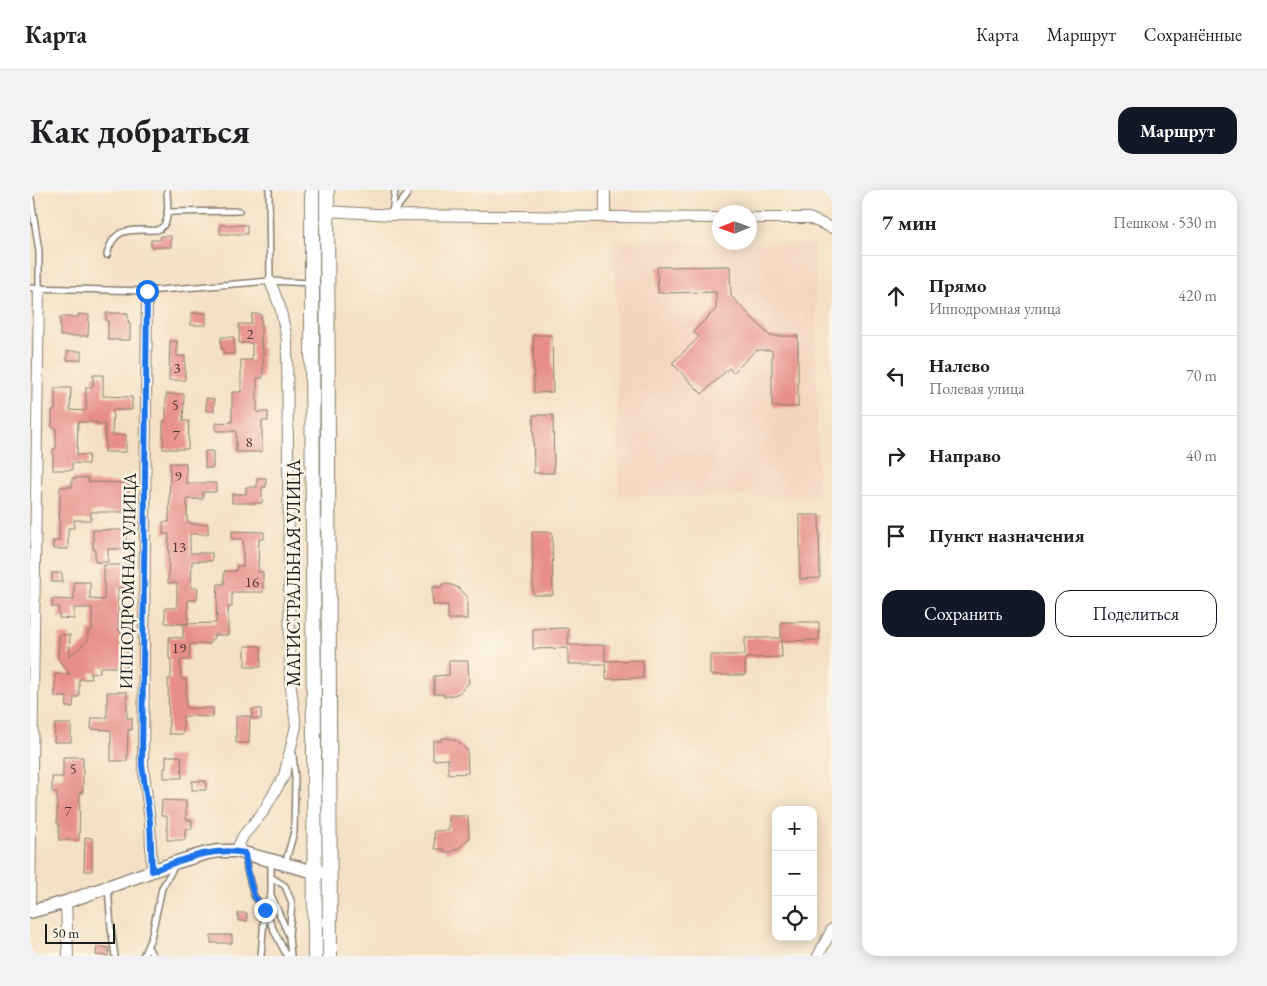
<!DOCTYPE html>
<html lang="ru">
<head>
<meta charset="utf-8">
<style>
  body { margin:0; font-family:"EB Garamond",serif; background:#f2f2f2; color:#202124 }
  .controls { position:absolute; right:15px; bottom:15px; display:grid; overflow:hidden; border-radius:10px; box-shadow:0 2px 12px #0003 }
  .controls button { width:45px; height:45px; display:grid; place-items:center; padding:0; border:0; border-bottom:1px solid #e0e0e0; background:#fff; color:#202124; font:25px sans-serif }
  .compass { position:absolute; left:682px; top:15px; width:45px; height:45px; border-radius:50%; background:#fff; box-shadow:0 2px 12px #0003; rotate:269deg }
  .scale { position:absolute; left:15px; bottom:12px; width:70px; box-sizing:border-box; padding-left:5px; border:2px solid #1c1c1c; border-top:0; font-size:14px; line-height:18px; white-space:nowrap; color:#1c1c1c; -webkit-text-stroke:4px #fcf5e5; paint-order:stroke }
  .stop { position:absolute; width:15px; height:15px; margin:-11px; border:4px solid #1a73e8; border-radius:50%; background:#fff }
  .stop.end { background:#1a73e8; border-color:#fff; box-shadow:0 1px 5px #0008 }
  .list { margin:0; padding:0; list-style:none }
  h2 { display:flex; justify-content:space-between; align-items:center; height:65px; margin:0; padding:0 20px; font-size:21px }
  h2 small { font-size:16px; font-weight:400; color:#757577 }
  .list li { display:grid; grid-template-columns:32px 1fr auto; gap:15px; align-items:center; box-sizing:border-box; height:80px; padding:0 20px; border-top:1px solid #e0e0e0 }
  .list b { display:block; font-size:19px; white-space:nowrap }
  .list p { margin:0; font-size:16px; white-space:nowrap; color:#757577 }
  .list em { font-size:16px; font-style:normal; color:#757577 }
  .actions { display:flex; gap:10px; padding:15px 20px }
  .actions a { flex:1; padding:11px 0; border:1px solid #111827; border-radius:15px; text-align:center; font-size:18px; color:#111827 }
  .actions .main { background:#111827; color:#fff }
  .icon { flex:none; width:28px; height:28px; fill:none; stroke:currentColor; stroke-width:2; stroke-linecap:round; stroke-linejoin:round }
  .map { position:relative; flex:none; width:802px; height:766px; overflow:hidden; border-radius:15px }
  header { display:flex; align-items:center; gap:30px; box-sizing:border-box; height:70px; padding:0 25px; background:#fff; border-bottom:1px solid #e0e0e0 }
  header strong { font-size:24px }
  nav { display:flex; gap:28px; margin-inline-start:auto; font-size:18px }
  .intro { display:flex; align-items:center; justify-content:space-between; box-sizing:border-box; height:120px; padding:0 30px }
  h1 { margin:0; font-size:35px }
  .button { padding:12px 22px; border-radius:15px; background:#111827; color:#fff; font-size:18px; font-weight:700 }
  main { display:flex; gap:30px; padding:0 30px }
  aside { flex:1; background:#fff; border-radius:15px; box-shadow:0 2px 12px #0003 }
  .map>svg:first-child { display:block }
</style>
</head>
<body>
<header>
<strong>Карта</strong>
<nav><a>Карта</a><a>Маршрут</a><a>Сохранённые</a></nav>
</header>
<div class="intro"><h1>Как добраться</h1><a class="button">Маршрут</a></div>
<main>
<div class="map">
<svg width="802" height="766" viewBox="0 0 802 766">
  <rect width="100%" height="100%" fill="#fcf5e5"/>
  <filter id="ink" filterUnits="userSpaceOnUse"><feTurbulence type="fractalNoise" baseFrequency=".02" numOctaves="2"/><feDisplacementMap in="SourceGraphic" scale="10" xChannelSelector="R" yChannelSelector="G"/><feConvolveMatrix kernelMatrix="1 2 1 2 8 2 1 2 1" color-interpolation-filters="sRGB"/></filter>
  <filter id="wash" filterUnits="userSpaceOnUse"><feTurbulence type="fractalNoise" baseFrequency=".0096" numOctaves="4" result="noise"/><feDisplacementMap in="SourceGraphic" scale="20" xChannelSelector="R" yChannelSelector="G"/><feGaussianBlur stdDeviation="1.12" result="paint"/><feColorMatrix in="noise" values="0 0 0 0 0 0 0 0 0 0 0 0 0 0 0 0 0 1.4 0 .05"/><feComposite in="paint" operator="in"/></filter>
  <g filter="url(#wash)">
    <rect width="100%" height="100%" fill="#f4e0c4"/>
    <!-- built -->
    <path fill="#f3d4bf" d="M584,51L785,54L788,307L589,306Z"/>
    <g id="blocks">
      <!-- building -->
      <path fill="#e78e8b" d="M190,35H217V44H190Z
        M130,46H141V57H121V50H130Z
        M700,76L701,106L740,146H768V217H742V160H726L703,183L699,178L672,204L642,173L669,147L663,142L686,119V102L628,103L627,77Z
        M76,123H98V132H100V150H78V131H76Z
        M161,123H176V135H161Z
        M48,124L59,125L58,146H30V127H48Z
        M222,124H231V158H233V188H227V222H238V231H232V262H206V241H186V233L202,232V202H211V170H222V153H209V134H221Z
        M503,145H522L523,202L504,203Z
        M191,147H204V164H193V158H191Z
        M140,151H147V166H155V190H139Z
        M37,161H51V170H37Z
        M63,185H73V206L102,207V220H83L82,245H96V262H75V234H67V232H48L47,265H59L58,274L42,273V280H23V259H26V238H22V220H25V198H41L40,220L56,221V197H63Z
        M136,204H154L153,231H159L158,259H133V231H136Z
        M176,208L184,209V221H176Z
        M503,225H523L524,283H504Z
        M175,261H183V278H175Z
        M140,273H156V293H186V302H173V309H157V332H161V334H178V344H160V363H182V371H162L161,398H168L167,410H158V434L135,433V418H147V393H138L139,344H133V332H139Z
        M42,288H58V292L99,293V317H96V322H61V330H44V338H38V359H23V351H29L30,297H42Z
        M227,288H236V297H232V313H202V304H216V297H227Z
        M770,325H789L790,388L770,389Z
        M63,340H96V359H78V372H65V359H63Z
        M202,341L234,342V349H229L228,382H233V402H202V417H198V445H184L183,450H180V454H160L159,470H150L151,489H156V518H183V527L153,526V544H139L138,489H141V469H139V447L153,448V434L186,433L188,394H194V381H206V376H213V349H202Z
        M502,342H522L523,405H503Z
        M74,375H99L98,398H88V440H91V459H97V477H70V483H60L61,489H49V507H44L43,517H36L37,507H25V484H40L28,469L29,445H40L39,466L58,451V440H62V418H44V429L29,428V417H22V409L44,410V392H60V409L74,410Z
        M22,383H32V392H22Z
        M412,394H418L427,397L437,406V429H418V415H403L402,397H412Z
        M751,432H789V450L751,451L752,467L715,468V485H680V465H715V448H751Z
        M538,438V455H575V471L613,470V488L576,489L575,474H538V458L503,459V439Z
        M215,456H231V477H215Z
        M419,471H438L439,493L429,503L420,506L414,507V504H404V486L419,485Z
        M77,502H97V528H102V540H98L97,571H81V540L61,539L62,528H77Z
        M222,519H231V529H222Z
        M206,526H220L219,553H206Z
        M25,534H41V552H24Z
        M412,548H418L427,551L437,560L438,583L418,584V569L403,570V551H412Z
        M136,566H151L152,588H134V578H136Z
        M33,567H53V602H50L49,650H29V634H27V602H22V587H33Z
        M162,591H176V600H162Z
        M132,610L156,611V630H162V639H155V650H137V626H131Z
        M419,626H438L439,648L429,658L420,662H414V659H405L404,641L419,640Z
        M55,647L62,648V681H54Z
        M208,723H217V731H208Z
        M181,745H202V753H181Z
        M67,756L79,758L78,766L66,765Z"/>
    </g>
  </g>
  <g filter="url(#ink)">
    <use href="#blocks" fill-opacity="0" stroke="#887e70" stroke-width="1"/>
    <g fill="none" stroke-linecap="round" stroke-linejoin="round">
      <!-- service casing -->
      <g stroke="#887e70" stroke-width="8">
        <path id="service" d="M239,0L240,91
          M0,2L9,61V99
          M137,22L209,21
          M362,24L376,6L379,0
          M362,24L365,0
          M77,65C84,35 101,41 127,40C142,36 137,12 137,0
          M0,98L117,101L240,91L281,93
          M215,664L217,680L224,706L235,720L245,743L257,766
          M241,671V705L259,746L261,766
          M255,674L264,642L265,589L263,564
          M241,687L255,696L262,713L259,745
          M78,697L81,738L85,766
          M118,757L123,766
          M113,766L121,748L132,698L145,675
          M231,766L235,717L241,705"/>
      </g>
      <!-- minor casing -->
      <g stroke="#887e70" stroke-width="12">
        <path id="minor" d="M297,21L362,25L690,28
          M575,27V0
          M720,28H779L802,38
          M117,101L113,575L120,632L122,681
          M206,661L213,646L233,622L254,586L266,536L260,491L257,150L250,117L240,91
          M36,712L38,766
          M0,714L9,99
          M788,766L802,739"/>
      </g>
      <!-- tertiary casing -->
      <g stroke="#887e70" stroke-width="15">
        <path id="tertiary" d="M0,722L36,712L147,672L177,663L190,661H206L285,682H300"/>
      </g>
      <!-- secondary casing -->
      <g stroke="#887e70" stroke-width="16">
        <path id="secondary" d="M282,0V142L285,766
          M297,0L300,766"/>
      </g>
      <!-- service -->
      <use href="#service" stroke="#fff" stroke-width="5"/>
      <!-- minor -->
      <use href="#minor" stroke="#fff" stroke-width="10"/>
      <!-- tertiary -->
      <use href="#tertiary" stroke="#fff" stroke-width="12"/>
      <!-- secondary -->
      <use href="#secondary" stroke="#fff" stroke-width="14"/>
    </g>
  </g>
  <g fill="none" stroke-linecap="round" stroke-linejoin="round" filter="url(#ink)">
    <!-- route -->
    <path stroke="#1a73e8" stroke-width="6" d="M117,101L112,575L120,632L122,681C152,670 183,656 215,663L217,680L224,706L235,720"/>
  </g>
  <g text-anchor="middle" stroke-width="5" stroke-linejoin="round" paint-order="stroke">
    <!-- number labels -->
    <g font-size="15" fill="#4f3838">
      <text x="220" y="149">2</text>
      <text x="147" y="183">3</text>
      <text x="145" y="220">5</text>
      <text x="146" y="250">7</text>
      <text x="219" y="257">8</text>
      <text x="148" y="291">9</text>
      <text x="149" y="362">13</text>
      <text x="222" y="397">16</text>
      <text x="149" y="463">19</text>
      <text x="43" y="584">5</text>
      <text x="38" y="626">7</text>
    </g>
    <!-- street labels -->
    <g font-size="18" fill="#1c1c1c" stroke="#fcf5e5">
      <text transform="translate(264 383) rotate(-90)" y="6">МАГИСТРАЛЬНАЯ УЛИЦА</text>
      <text transform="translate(98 391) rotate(-89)" y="6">ИППОДРОМНАЯ УЛИЦА</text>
    </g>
  </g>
</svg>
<div class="controls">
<button>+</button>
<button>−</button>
<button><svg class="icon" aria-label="locate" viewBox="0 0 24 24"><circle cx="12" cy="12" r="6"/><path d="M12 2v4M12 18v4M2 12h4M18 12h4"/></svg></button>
</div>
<svg class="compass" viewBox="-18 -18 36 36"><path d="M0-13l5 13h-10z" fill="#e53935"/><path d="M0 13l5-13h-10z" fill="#757577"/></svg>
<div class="scale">50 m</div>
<div class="stop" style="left:117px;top:101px"></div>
<div class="stop end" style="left:235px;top:720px"></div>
</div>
<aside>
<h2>7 мин<small>Пешком · 530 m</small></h2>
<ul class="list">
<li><svg class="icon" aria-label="ahead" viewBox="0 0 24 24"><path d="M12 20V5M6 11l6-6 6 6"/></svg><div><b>Прямо</b><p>Ипподромная улица</p></div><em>420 m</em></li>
<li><svg class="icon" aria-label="left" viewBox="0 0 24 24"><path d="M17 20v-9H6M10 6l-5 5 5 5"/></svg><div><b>Налево</b><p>Полевая улица</p></div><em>70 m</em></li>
<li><svg class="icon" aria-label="right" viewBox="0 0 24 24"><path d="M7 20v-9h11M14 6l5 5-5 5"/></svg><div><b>Направо</b></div><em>40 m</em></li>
<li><svg class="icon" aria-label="arrive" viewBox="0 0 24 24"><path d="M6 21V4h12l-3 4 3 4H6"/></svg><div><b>Пункт назначения</b></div></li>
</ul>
<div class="actions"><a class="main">Сохранить</a><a>Поделиться</a></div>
</aside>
</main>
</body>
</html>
